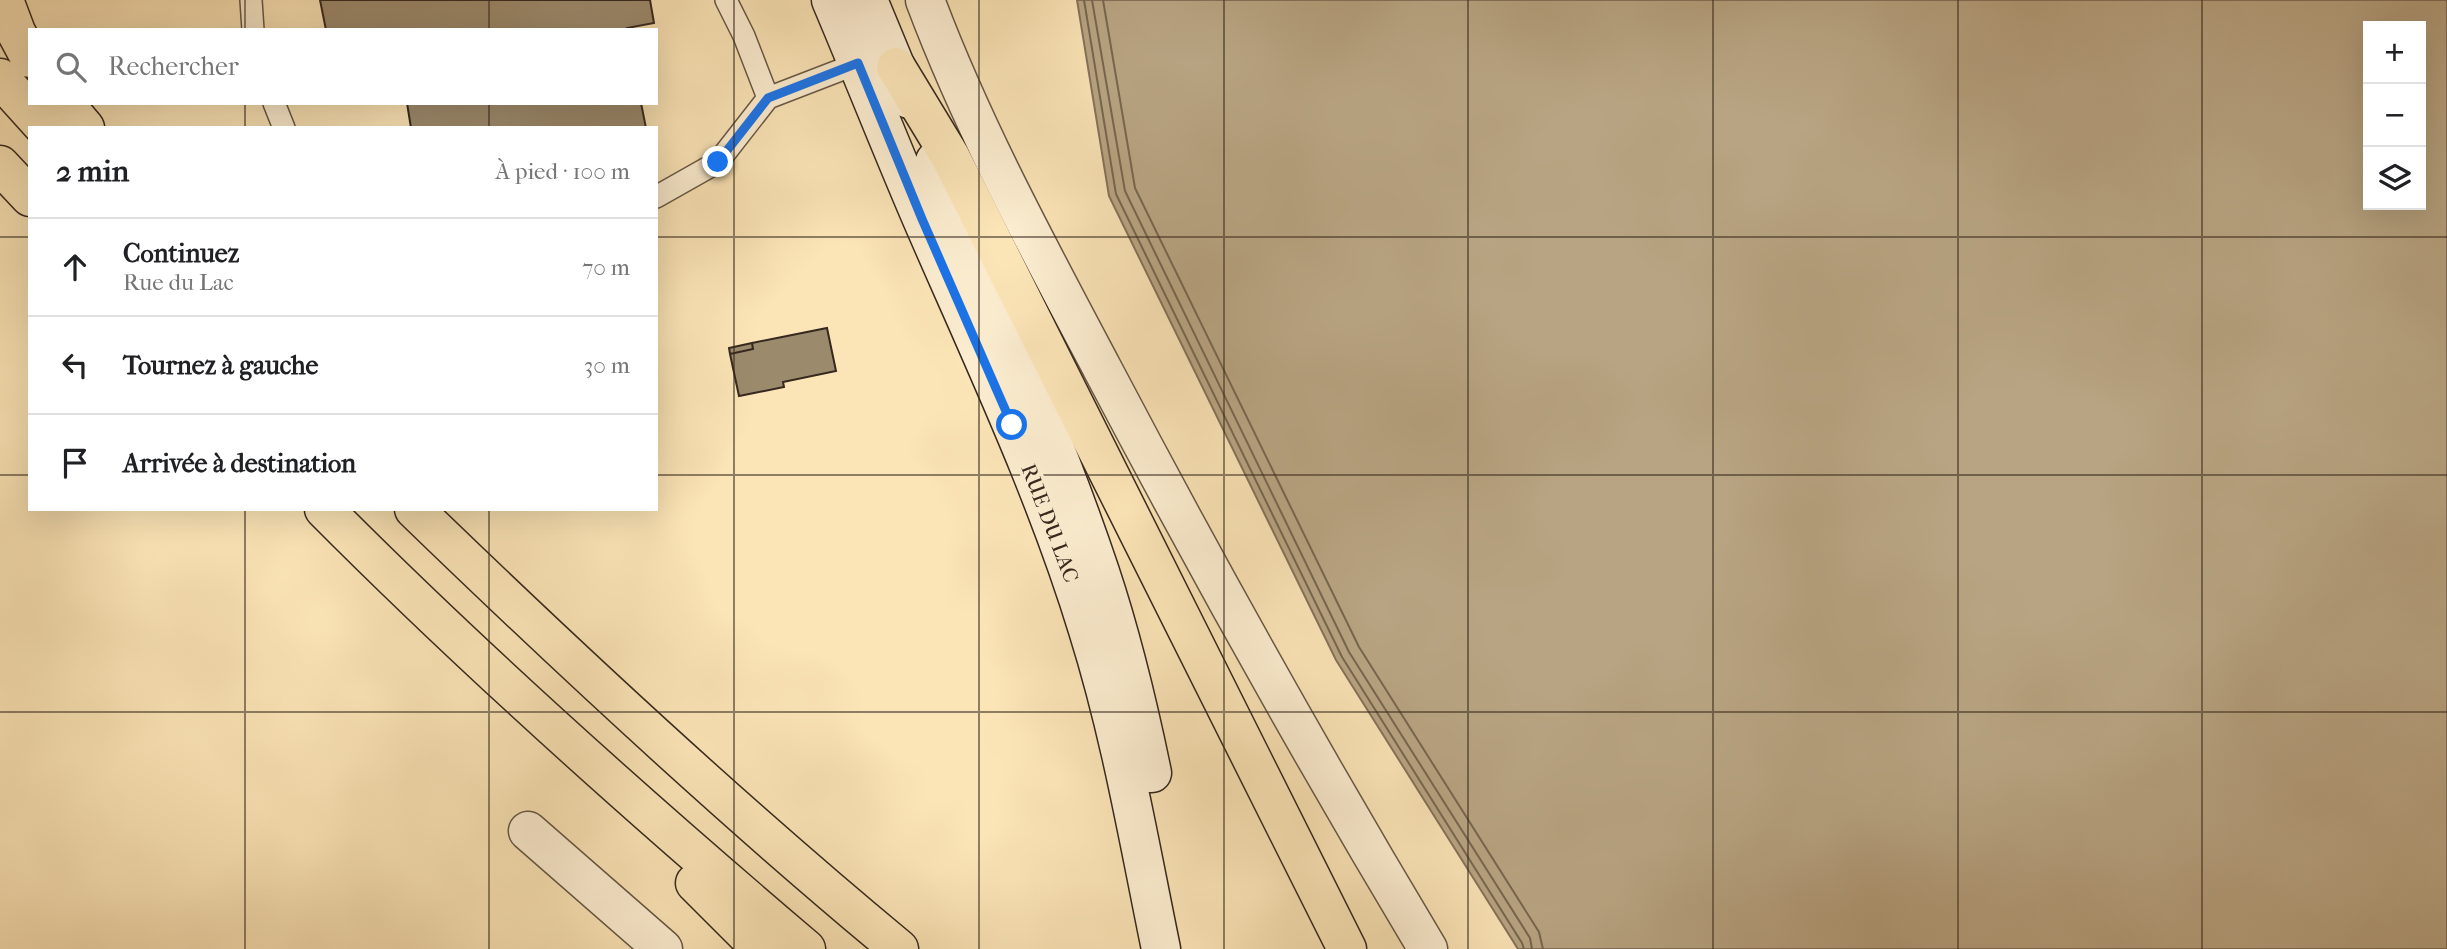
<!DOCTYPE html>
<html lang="fr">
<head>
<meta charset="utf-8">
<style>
  body { margin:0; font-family:"IM FELL French Canon",serif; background:#f6f6f6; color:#202124 }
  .controls { position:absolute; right:21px; top:21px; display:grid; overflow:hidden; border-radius:0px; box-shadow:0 7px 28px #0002 }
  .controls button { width:63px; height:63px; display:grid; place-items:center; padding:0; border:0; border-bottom:2px solid #e0e0e0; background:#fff; color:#202124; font:35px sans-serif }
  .stop { position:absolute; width:21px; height:21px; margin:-16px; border:5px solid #1a73e8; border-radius:50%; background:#fff }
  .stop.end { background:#1a73e8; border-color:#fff; box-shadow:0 2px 7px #0008 }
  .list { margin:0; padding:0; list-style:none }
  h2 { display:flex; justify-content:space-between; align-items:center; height:91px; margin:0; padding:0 28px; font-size:30px }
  h2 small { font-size:23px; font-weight:400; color:#757577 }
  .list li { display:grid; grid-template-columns:46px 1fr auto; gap:21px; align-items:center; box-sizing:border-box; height:98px; padding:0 28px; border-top:2px solid #e0e0e0 }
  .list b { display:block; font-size:26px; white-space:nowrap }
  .list p { margin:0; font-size:23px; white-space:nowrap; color:#757577 }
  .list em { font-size:23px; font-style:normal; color:#757577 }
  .icon { flex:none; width:38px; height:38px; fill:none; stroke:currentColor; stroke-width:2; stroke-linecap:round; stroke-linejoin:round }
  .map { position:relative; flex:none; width:2447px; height:949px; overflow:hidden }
  .search { position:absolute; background:#fff; box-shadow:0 7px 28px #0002; left:28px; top:28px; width:630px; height:77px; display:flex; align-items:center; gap:18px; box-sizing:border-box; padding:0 24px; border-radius:0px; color:#757577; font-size:26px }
  .panel { position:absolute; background:#fff; box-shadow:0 7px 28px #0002; left:28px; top:126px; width:630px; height:385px; border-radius:0px }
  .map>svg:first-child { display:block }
</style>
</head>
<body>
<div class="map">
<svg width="2447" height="949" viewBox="0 0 2447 949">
  <rect width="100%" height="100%" fill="#fbe4b6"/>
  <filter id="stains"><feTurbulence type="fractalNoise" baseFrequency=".00286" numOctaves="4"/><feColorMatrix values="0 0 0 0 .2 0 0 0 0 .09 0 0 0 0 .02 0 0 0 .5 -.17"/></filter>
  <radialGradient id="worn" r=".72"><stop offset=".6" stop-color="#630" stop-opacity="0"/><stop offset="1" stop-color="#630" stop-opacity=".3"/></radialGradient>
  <!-- water -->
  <path fill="#b8a482" stroke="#84725a" stroke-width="2" fill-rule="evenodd" d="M1077,0H2447V949H1518L1336,660L1109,196ZM2368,26H2421V205H2368Z"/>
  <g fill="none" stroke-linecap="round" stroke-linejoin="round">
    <!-- shore -->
    <path stroke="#766650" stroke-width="2" d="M1084,0L1116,194L1342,657L1522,943L1524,949
      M1092,0L1125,191L1349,652L1530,938L1532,949
      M1103,0L1135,188L1359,647L1539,932L1543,949"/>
  </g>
  <!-- building -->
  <path fill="#9c8a6d" stroke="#35281e" stroke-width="2" d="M320,0H650L654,23L627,28V30H326Z
    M407,103H641L646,128H411Z
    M827,328L836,371L783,382L784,387L739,396L730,354L753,349L752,343Z
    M752,343L753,349L730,354L729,348Z"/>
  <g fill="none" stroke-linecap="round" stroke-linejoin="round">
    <!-- lane casing -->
    <g stroke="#665744" stroke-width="24">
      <path id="lane" d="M251,0L253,30
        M726,0L744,36L768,98
        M274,103L284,128
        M656,197L718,162L768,98L864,61"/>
    </g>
    <!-- street casing -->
    <g stroke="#665744" stroke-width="41">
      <path id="street" d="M925,0C973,128 1039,249 1103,370C1206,566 1314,759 1428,949
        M528,831L663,949"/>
    </g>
    <!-- secondary casing -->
    <g stroke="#35281e" stroke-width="41">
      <path id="secondary" d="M831,0C862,73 891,147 922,219C981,355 1045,489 1088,630C1121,735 1139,842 1161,949
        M868,0L909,99
        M935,161C992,297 1053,432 1100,572C1122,638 1138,705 1152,773"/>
    </g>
    <!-- highway casing -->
    <g stroke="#35281e" stroke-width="41">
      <path id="highway" d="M4,0L16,32L30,58
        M896,67L950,156L1347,949
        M0,78L45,128
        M64,103L85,128
        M0,165L30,197
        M324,509C478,664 640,808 806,949
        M414,509C571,661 731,810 899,949
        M695,883L761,949"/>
    </g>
    <!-- lane -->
    <use href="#lane" stroke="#fcedd0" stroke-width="21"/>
    <!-- street -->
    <use href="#street" stroke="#fcedd0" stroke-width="38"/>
    <!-- secondary -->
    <use href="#secondary" stroke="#fcedd0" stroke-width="38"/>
    <!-- highway -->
    <use href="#highway" stroke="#fbe4b6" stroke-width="38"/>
  </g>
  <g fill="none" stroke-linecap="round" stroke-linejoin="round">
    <!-- route -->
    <path stroke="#1a73e8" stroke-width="9" d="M718,162L768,98L858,63L922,219L1012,425"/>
  </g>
  <!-- grid -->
  <path fill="none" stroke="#35281e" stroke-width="2" stroke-opacity="0.55" d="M245,0V30M489,0V30M734,0V949M979,0V949M1224,0V949M1468,0V949M1713,0V949M1958,0V949M2202,0V949M245,103V128M489,103V128M0,237H30M656,237H2447M0,475H30M656,475H2447M245,509V949M489,509V949M0,712H2447"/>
  <g text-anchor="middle" stroke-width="7" stroke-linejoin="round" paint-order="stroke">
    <!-- street labels -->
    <g font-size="21" fill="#35281e" stroke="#fcedd0">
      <text transform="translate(1050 523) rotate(69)" y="7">RUE DU LAC</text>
    </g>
  </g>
  <rect width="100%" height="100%" filter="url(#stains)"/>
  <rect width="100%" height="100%" fill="url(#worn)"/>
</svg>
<div class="controls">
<button>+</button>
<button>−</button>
<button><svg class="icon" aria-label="layers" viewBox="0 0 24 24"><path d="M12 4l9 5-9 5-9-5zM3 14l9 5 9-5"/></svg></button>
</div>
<div class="stop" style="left:1012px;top:425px"></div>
<div class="stop end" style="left:718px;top:162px"></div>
<div class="search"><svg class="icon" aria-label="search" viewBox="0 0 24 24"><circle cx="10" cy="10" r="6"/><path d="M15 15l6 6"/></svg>Rechercher</div>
<section class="panel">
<h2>2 min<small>À pied · 100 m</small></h2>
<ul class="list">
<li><svg class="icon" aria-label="ahead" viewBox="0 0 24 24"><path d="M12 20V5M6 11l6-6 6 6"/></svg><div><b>Continuez</b><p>Rue du Lac</p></div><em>70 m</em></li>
<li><svg class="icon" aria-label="left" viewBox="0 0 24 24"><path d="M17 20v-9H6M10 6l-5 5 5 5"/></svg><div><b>Tournez à gauche</b></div><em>30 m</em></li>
<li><svg class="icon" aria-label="arrive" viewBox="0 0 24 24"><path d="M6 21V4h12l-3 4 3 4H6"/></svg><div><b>Arrivée à destination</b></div></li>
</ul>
</section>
</div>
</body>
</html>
